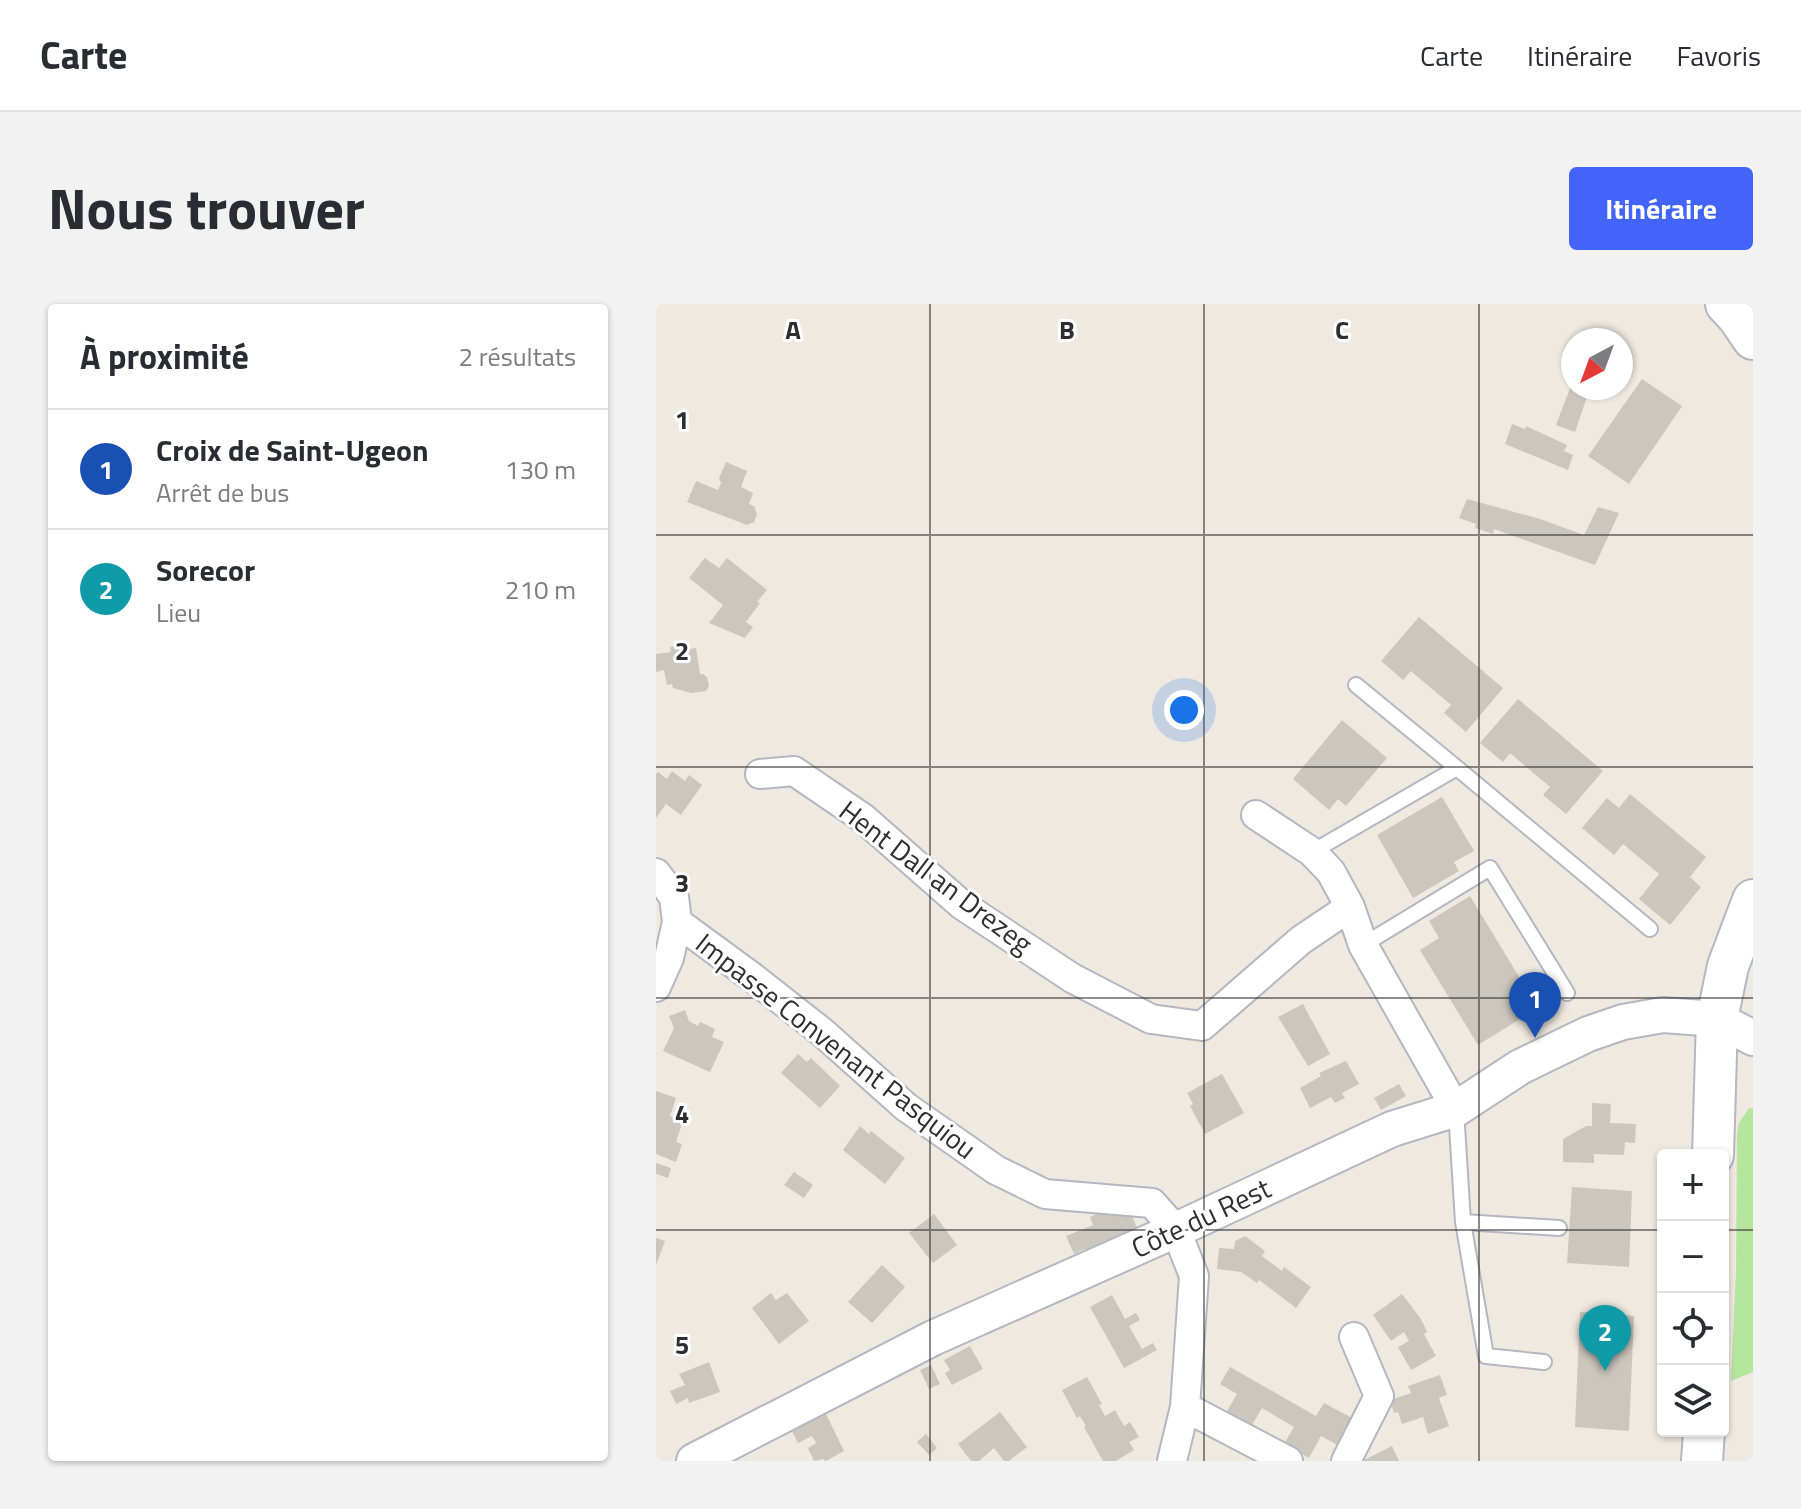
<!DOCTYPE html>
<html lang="fr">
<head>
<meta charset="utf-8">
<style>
  body { margin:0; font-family:"Titillium Web",sans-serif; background:#f2f2f3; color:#2b2b33 }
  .controls { position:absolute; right:24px; bottom:24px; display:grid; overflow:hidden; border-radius:8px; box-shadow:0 2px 6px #0004 }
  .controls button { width:72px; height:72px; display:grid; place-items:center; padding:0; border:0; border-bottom:2px solid #e1e1e2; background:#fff; color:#2b2b33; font:40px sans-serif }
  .compass { position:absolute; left:905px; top:24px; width:72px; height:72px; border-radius:50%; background:#fff; box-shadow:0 2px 6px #0004; rotate:221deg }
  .you { position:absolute; left:528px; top:406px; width:28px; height:28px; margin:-20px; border:6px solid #fff; border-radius:50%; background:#1a73e8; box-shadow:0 0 0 12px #1a73e833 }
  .badge { display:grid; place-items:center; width:52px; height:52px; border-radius:50%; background:#4264fb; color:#fff; font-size:26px; font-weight:700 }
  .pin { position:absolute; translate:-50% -66px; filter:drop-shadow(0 2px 4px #0008) }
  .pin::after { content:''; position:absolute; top:42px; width:28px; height:24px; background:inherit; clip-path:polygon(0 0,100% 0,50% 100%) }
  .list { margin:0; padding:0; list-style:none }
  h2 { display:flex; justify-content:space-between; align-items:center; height:104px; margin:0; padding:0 32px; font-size:34px }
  h2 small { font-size:26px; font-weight:400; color:#7c7c81 }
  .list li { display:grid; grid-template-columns:52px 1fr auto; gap:24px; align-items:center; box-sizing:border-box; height:120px; padding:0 32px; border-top:2px solid #e1e1e2 }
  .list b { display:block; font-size:30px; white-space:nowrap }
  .list p { margin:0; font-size:26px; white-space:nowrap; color:#7c7c81 }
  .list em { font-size:26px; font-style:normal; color:#7c7c81 }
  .icon { flex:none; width:44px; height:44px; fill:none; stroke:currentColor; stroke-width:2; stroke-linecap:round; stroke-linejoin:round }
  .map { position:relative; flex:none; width:1097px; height:1157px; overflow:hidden; border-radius:8px }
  header { display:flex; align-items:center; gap:48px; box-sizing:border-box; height:112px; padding:0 40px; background:#fff; border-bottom:2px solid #e1e1e2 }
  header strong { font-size:38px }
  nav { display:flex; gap:44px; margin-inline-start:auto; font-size:28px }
  .intro { display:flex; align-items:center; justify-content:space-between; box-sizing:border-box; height:192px; padding:0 48px }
  h1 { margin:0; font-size:56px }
  .button { padding:20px 36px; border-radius:8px; background:#4264fb; color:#fff; font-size:28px; font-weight:700 }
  main { display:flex; gap:48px; padding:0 48px }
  aside { flex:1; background:#fff; border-radius:8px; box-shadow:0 2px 6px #0004 }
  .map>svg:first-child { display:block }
</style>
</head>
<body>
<header>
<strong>Carte</strong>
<nav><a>Carte</a><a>Itinéraire</a><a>Favoris</a></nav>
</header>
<div class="intro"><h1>Nous trouver</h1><a class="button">Itinéraire</a></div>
<main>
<aside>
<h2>À proximité<small>2 résultats</small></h2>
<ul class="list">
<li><span class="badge" style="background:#1a4fb4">1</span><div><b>Croix de Saint-Ugeon</b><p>Arrêt de bus</p></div><em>130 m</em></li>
<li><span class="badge" style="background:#0f9aa8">2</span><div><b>Sorecor</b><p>Lieu</p></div><em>210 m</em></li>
</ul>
</aside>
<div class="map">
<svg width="1097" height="1157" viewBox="0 0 1097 1157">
  <rect width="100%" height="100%" fill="#efe9e1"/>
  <!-- grass -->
  <path fill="#b6e59e" d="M1093,804H1097V1068L1075,1077L1080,967L1081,830L1083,819Z"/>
  <!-- building -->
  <path fill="#cbc7bf" d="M986,75L1026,102L973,180L932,152Z
    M917,76V84H946L943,94L932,90L919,128L900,121Z
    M856,120L869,125L870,122L911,141L908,147L917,151L912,166L849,140Z
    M70,158L91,167L85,183L97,189L93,200L98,202L101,210L98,218L91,221L31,198L40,177L62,186L65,179L63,174Z
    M811,195L884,215L928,231L942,203L963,209L939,261L838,225L837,230L819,224L820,220L803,214Z
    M49,254L63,264L71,254L111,286L101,298L104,299L90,318L97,323L89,334L53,319L67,301L33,274Z
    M763,313L847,384L810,428L788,409L795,401L755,367L747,376L725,357Z
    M27,341V346L40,344L44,370H47L51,373L53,382L50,387L35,389L17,384L16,380L11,381L8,366L0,368V350L15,348L14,343Z
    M862,395L947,467L910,510L887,491L894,483L854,449L847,458L824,439Z
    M686,416L731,454L690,502L682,495L673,506L637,475Z
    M16,467L29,477L33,471L46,481L25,511L10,500L0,514V470L2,468L11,475Z
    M974,490L1050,553L1034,573L1045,583L1014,621L983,595L1003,570L967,540L958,551L926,524L951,494L963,504Z
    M786,493L818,547L798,558L803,567L757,594L721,531Z
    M814,592L882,704L822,741L764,646L783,634L773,617Z
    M647,700L674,750L652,762L622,713Z
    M29,706L33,717L42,722L44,718L59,725L56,733L68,738L54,768L7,747L18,724L13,712Z
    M142,750L151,758L155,754L184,782L164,804L125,769Z
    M690,757L703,780L686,789L689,794L679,799L675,793L654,804L644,784L665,772L663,769Z
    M566,770L588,809L549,830L534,802L537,800L531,789Z
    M743,780L750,792L725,806L718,794Z
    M0,787L20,794L14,812L27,817L20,838L26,840L20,858L0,850Z
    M936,799L955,800L954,819L980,820L979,839L969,838L968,851L938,850V859L907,858V835L930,822H936Z
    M204,822L213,830L215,827L249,854L229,880L187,846Z
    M0,859L15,864L12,874L0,870Z
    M138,868L157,881L148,894L128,881Z
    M916,883L976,887L973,963L911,959Z
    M459,902L472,905L482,925L430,948L429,945L418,950L410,932L437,921L434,913Z
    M278,910L301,941L277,959L253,929Z
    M589,932L609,947L606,952L626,967L628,963L655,983L640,1004L603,976L601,979L585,968L561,965L563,944L578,945L579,937Z
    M0,934L9,937L0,961Z
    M226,961L249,983L216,1019L192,998Z
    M115,989L120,996L131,989L153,1017L123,1040L96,1004Z
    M746,990L765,1015L771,1028L768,1030L780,1052L755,1066L742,1043L753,1037L748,1028L735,1037L717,1011Z
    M456,991L469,1015L480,1009L484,1016L473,1022L486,1045L497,1039L501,1046L468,1064L434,1003Z
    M924,1008L978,1012L973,1127L919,1123Z
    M314,1042L327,1065L296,1081L289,1069L294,1066L288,1056Z
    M53,1058L64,1088L33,1099L32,1094L20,1100L14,1087L29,1081L23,1070Z
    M275,1061L284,1080L273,1085L264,1066Z
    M574,1063L660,1112L668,1099L698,1115L683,1142L665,1132L653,1154L628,1140L638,1123L606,1104L596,1121L571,1107L581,1090L564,1080Z
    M784,1071L791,1091L783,1094L793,1122L772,1130L767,1113L746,1120L742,1108L738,1109L734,1096L755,1089L752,1082Z
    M431,1073L446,1100L443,1101L449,1112L459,1106L468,1122L474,1118L483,1133L473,1138L478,1146L460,1157H447L428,1123L430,1122L424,1112L421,1114L406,1086Z
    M344,1108L371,1143L353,1157H348L338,1144L323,1157H315L302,1140Z
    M170,1110L188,1147L170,1157L167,1155L158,1157L152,1144L160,1139L156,1132L142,1139L136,1127Z
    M270,1130L281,1144L273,1151L261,1138Z
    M736,1142L743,1157H706Z"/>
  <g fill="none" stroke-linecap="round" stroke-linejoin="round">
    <!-- service casing -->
    <g stroke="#b4b7c1" stroke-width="18">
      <path id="service" d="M700,381L801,464
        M656,548L801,464L994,625
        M707,641L834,564L911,689
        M800,806L807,918L903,924
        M807,918L830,1052L888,1058"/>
    </g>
    <!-- minor casing -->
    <g stroke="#b4b7c1" stroke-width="32">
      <path id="minor" d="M104,470L138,467L207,514L306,601L416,674L495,715L546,722L645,636L694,603
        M600,511L656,548L675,568L694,603L707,641L800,805
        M0,569L18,593L21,618L96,673L166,728L250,803L340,866L389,890L496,899L520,926L538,972L529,1103L516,1157
        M0,683L13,654L21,618
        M529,1103L632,1157
        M690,1157L723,1092L698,1033"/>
    </g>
    <!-- tertiary casing -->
    <g stroke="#b4b7c1" stroke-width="38">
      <path id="tertiary" d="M38,1157L277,1034L520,926L736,825L800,805L864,763L932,730L967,718L1007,711L1061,715L1097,734"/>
    </g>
    <!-- secondary casing -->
    <g stroke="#b4b7c1" stroke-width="44">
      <path id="secondary" d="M1070,0L1082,13L1097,35
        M1057,851L1061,715L1072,662L1097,596
        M1046,1157L1048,1127"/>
    </g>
    <!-- service -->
    <use href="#service" stroke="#fff" stroke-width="14"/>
    <!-- minor -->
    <use href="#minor" stroke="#fff" stroke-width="28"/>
    <!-- tertiary -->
    <use href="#tertiary" stroke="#fff" stroke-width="34"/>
    <!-- secondary -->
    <use href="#secondary" stroke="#fff" stroke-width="40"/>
  </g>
  <!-- grid -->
  <path fill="none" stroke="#2e2e2e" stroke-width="2" stroke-opacity="0.55" d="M274,0V1157M548,0V1157M823,0V1157M0,231H1097M0,463H1097M0,694H1097M0,926H1007M1067,926H1097"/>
  <g text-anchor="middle" stroke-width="6" stroke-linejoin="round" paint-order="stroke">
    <!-- street labels -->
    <g font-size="28" fill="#2e2e2e" stroke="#fff">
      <text transform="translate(280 573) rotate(37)" y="10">Hent Dall an Drezeg</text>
      <text transform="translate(180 742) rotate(38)" y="10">Impasse Convenant Pasquiou</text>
      <text transform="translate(545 914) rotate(-25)" y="10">Côte du Rest</text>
    </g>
  </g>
  <g font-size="26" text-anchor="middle" font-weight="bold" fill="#2e2e2e" stroke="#fff" stroke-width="6" stroke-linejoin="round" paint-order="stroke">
    <text x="137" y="35">A</text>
    <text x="411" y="35">B</text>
    <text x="686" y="35">C</text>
    <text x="26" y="125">1</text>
    <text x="26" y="356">2</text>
    <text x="26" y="588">3</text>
    <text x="26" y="819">4</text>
    <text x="26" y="1050">5</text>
  </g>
</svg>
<div class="controls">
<button>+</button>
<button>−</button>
<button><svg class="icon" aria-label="locate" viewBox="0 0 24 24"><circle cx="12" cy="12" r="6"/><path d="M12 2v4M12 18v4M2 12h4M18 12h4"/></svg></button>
<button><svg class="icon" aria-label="layers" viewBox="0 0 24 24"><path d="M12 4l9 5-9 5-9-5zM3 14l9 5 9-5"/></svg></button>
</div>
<svg class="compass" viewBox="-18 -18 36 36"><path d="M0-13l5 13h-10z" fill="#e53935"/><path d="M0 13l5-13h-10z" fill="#7c7c81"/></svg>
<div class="you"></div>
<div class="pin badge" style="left:879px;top:734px;background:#1a4fb4">1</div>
<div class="pin badge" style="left:949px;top:1067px;background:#0f9aa8">2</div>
</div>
</main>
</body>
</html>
